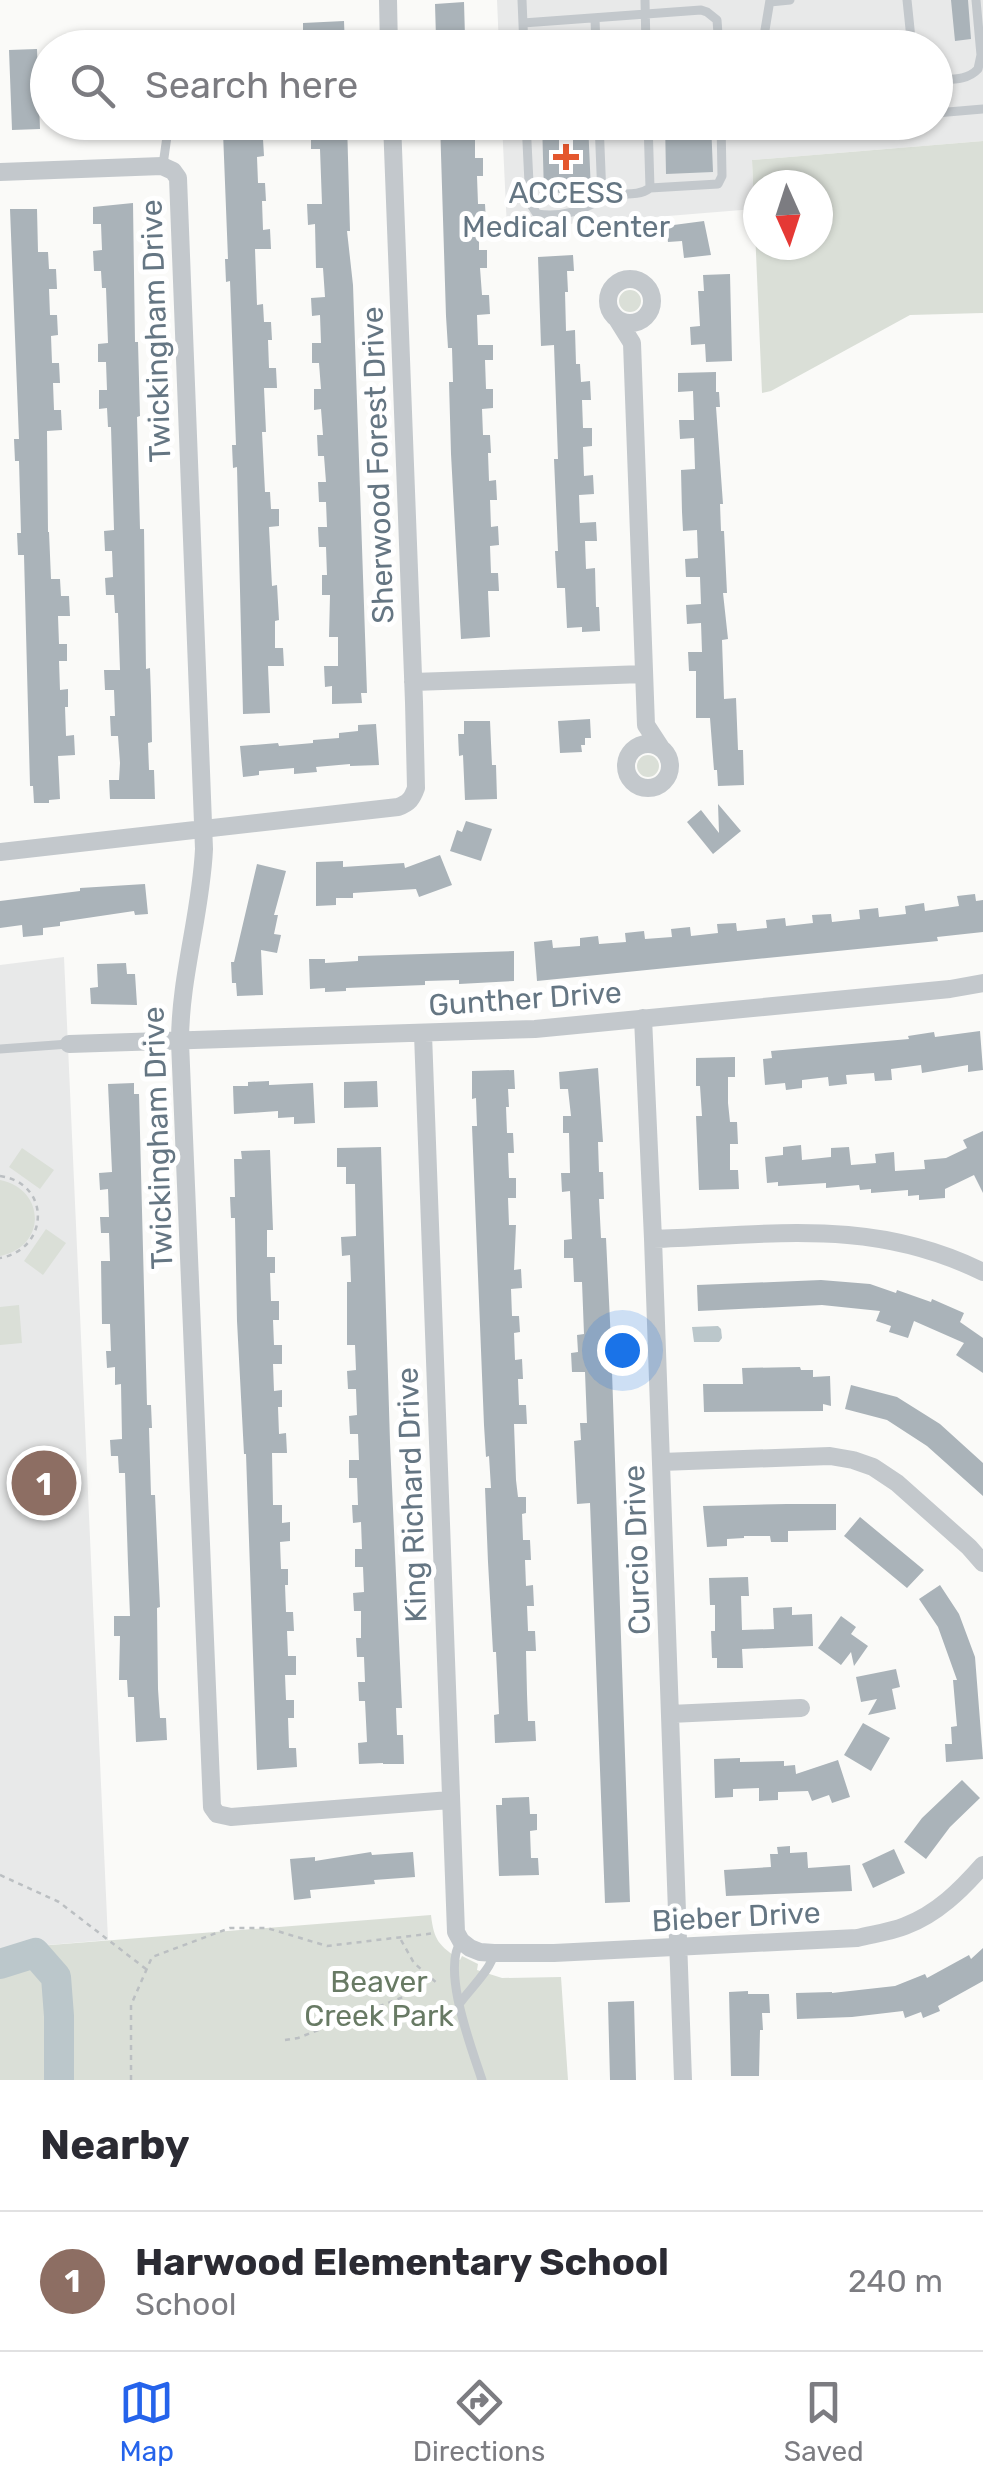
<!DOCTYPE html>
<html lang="en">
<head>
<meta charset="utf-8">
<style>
  body { margin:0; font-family:Rubik,sans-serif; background:#f2f2f3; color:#2b2b33 }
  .compass { position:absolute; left:743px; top:170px; width:90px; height:90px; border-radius:50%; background:#fff; box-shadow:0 2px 8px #0004; rotate:177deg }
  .you { position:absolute; left:622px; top:1350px; width:35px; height:35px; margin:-25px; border:8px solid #fff; border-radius:50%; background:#1a73e8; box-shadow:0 0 0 15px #1a73e833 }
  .badge { display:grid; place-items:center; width:65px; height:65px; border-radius:50%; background:#2563eb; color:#fff; font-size:32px; font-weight:700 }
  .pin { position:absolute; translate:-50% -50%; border:5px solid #fff; box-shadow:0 2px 10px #0006 }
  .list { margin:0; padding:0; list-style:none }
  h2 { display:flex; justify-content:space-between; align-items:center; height:130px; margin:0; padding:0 40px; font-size:42px }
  h2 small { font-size:32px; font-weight:400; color:#7c7c81 }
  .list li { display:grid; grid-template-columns:65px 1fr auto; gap:30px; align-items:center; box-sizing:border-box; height:140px; padding:0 40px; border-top:2px solid #e1e1e2 }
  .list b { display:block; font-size:38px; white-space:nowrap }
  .list p { margin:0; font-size:32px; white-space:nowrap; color:#7c7c81 }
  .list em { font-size:32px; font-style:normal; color:#7c7c81 }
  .icon { flex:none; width:55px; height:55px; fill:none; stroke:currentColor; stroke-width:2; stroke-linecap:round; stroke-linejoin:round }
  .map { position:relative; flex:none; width:983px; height:2080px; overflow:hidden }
  .search { position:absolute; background:#fff; box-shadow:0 2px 8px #0004; left:30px; right:30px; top:30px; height:110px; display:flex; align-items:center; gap:25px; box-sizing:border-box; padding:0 35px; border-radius:55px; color:#7c7c81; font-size:38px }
  .sheet { height:270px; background:#fff }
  nav { display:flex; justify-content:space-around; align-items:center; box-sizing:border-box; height:140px; border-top:2px solid #e1e1e2; background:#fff; font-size:28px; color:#7c7c81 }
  nav a { display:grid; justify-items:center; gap:5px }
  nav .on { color:#2563eb }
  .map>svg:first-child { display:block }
</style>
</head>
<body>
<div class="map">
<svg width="983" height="2080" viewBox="0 0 983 2080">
  <rect width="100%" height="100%" fill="#fafaf8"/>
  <!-- built -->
  <path fill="#e8e9e9" d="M497,0H983V141L752,160L754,209L507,229L502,123L936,122V48L499,47Z
    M64,957L108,1940L0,1949V965Z"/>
  <!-- green -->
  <path fill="#dadfd7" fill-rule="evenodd" d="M983,141V313L910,315L771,391L762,393L752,160ZM758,185H818V245H758Z
    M619 301a11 11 0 1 1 22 0a11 11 0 1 1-22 0Z
    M637 766a11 11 0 1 1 22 0a11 11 0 1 1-22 0Z
    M22,1148L54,1170L40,1189L9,1167Z
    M0,1180C46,1189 47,1247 0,1256Z
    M46,1229L66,1243L43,1275L24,1261Z
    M19,1305L22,1343L0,1345V1307Z
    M431,1915C434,1941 439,1945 460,1960L462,1956L478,1964L477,1970L502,1978L561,1977L568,2080H0V1949Z"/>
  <!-- water -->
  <path fill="#bbc7cb" d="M718,1326L721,1329L722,1338L719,1342H694L692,1327Z"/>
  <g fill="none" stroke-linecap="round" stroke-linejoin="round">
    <!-- river -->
    <path stroke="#bbc7cb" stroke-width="30" d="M0,1964L35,1953L56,1977L59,2016V2080"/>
  </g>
  <!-- building -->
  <path fill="#aab3b9" d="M951,0H968L971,39L955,41Z
    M464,2L465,37L436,38L435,4Z
    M344,21L345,48H312V41H303V23Z
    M171,33L217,40V48H169Z
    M37,49L40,129L12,130L9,50Z
    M227,122H256V139H263L264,156L257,157L258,183H265L266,201H262L263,230L270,229L271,249H255L257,305L263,304L264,322H271L272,340H268L269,368H276L277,388H264L266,432H262L265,492H270L271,509H279V526L269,527L272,586L277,585L279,620L275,621V648H283L284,666H268L270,713L243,714L237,467L233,468L232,445H236L230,281L226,282L225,259H228L223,132H227Z
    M311,122H347L350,231H347L353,285L367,693H361L362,703L332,704V686L325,687L324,666H338V637H329L330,595H322V575H327L326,547H319L318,527H327L326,502H319L318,482H326L324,456H318L317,435H323L321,409L314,410V389H321L319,363H312V343H321L320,315L312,316L311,298L325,297L323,268H316L315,224L308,225L307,204H322L320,149H311Z
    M440,122H475V158H483V176H477L478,204H485L486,222H479V250H487V268H480L482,295H489L490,314L477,315L478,345H493V360H485L486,389H493V408L482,409L483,435H490L491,453H488L489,481L496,480L497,500H490L491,527L498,526L499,545L490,546L491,573H498L499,591H488L490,637L461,639L451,454L449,382H453L452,348H448L446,316Z
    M542,122H588L591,192L544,193Z
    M665,122H711L713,172L666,174Z
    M133,203L135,342H138L140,416L137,417L140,529H144L146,669L150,668L151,696L152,742L148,743L149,770H154L155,799H110L109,780H119L120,763L118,736H111L110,716H115L114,690H105L104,670H120L118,613H115L114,595H106L105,578L113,577L112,551H105L104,531L114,530L111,427H108L107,408L99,409V390H107L106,362H98V344L108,343L106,288H102L101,271H94L93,251L102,250L101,224H93V207Z
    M10,209H37L38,252H48L49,269H56L57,289H49L50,315H57L58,335L51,336L52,363H59L60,383H53L54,410H61L62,430L47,431L48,532H49L51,579H60L61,596H69L70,616H58L59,644H67V661H59L60,690L68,689V707H65L66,736L74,735L75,755L58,756L60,799L49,800V803H34L33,786H30L24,555H18L17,533H21L19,461H15L14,439H19Z
    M704,221L711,255L684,258L682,241L668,242L666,226Z
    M573,255L574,271H567L568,292H565L566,331L575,330L576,364H580L581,382L590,381L591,400H582L583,428H592V446L583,447L584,476L593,475L594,494L579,495L580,523L596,522L597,541H585L586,569L595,568L596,607H599L600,631L582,632V627L567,628L565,588H557L555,551H558L554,459H558L554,345L541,346L538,257Z
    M730,274L732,361L706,362L705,344L691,345L690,327L700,326L698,291H704L703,275Z
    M716,372V392H719L720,407H716L723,504H720L721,531H724L727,593H723L728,639L722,640L724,699L736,698L738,750H743L744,785L718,786L717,770H714L710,718H696V671H689L688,652H702L701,623L687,624L686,605L701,604L700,577H686L685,559L698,558L697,530L683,531L682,512L681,470L695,469L694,438L680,439L679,420H694L693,391L678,392V373Z
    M590,719L591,738H585V745H581L582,752L560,753L558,721Z
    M464,721H490L492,765H496L497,799L465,800L463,755L459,756L458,734H464Z
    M376,724L379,765L350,766V764L316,767L317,772L294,774V768L259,771V775L243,777L240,746L278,743L279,746L313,743V740L339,738V733L358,731V725Z
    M718,804L741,831L713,854L687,822L701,810L719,833Z
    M466,821L492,829L481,861L450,851L457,830L462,832Z
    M440,855L452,885L419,897L416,889L353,893V898H336V905L316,906V862L343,861V867L404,863L405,868Z
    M257,864L286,871L274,915H278L274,934L281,935L277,953L261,950L263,995L237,996L236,983H232L231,962H234Z
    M145,884L148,914L135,915L134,911L60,922V926L43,928V935L23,937L22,925L0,928V901L80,891V888Z
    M975,894L976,901L983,900V932L937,937L938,941L537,981L534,942L552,940L553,948L580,946V938L598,936L599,944L626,942L625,933L644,931L645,939L672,937L671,929L690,927L691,936L718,933L717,924L736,923L737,931L767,928L766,920L785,918L786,926L813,923L812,915L831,914L832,922L860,919L859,910L878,908L879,917L906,914L905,906L924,903L925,911L959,906L957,896Z
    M514,951V981L459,984V980L425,981V985L346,988V991L325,992V988L310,989L309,959H325V963L358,961V956Z
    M126,963L127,974H135L137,1005L91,1004L90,988L98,987L97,964Z
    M980,1031L983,1070L968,1072V1065L922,1073L921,1065L891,1069L892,1080L875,1081L874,1073L846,1075L847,1084L829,1086L828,1077L802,1080V1088L786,1090L785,1083L765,1085L763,1059L772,1058L771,1051L909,1039L908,1036L934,1032L935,1037Z
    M735,1057V1077H728V1103L730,1122H737L738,1144H730V1170H738L739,1189L699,1190L696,1116H702L700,1086H696V1058Z
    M598,1068L603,1142H598L599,1172H603L604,1199H599L601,1238H606L611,1342L630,1902L605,1903L590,1503L577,1504L575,1460L574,1441L581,1440L580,1423H587L585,1372H572L571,1353L578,1352L577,1335L584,1334L582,1282H574L573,1258H564V1240L572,1239L570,1191L562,1192L561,1173H570L569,1133H563V1116H571L568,1089H560L559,1072Z
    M514,1070L515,1089H508L509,1107H506L507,1133H513L514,1153H508L509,1178H516V1198H508L509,1225H516L514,1270L521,1269L522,1288L511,1289L512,1316H519L520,1332L514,1333L515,1360L522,1359L523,1379H518L519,1405H526L527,1424H514L516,1480L518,1497H526V1513L522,1514L523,1540H530L531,1560H525L526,1586L533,1585L534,1606H527L528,1631H535L536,1651H526L527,1694L528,1721H535L536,1741L495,1743L494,1715L499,1714L498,1693L496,1652H493L488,1562L485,1488H491L489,1456L486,1457L484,1425L472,1126H477L476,1098L472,1099V1071Z
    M269,1081V1085L313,1083L315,1123L294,1124V1117L278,1118V1111L234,1114L233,1086H248V1082Z
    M377,1081L378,1107L344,1108V1082Z
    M134,1083V1094H139L147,1405H151L152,1428H149L151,1495H155L160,1607L157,1608L158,1689L160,1718H166L167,1740L136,1742L134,1697H128L127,1680H119L120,1636H114V1616H130L128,1564L125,1473H119L118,1456H111L110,1440L122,1439L121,1384L115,1385V1367L107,1368L106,1351H111L110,1324H102L101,1261H110L109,1233H101L100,1217H109L108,1189L100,1190L99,1173L112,1172L108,1084Z
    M983,1131V1193L974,1175L945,1189V1198L919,1200V1195L908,1196V1190L871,1193V1189L860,1190L859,1185L826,1188V1183L778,1186V1182L767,1183L765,1157L783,1155V1147L801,1145L802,1160L831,1157V1148L849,1147L851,1165L876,1163L875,1154L894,1152L895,1171L925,1169L924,1160L946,1158L967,1148L963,1140Z
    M381,1147L390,1442L402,1708H396L397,1735H403L404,1764H383V1763L359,1764L358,1743L367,1742L365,1701H359L358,1682H365L364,1657H357L356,1638H361V1611H354L353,1593L364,1592L363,1567H355V1549H362L361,1522L353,1523L352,1505H358L357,1478H349V1460H359L358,1434H350L349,1416L357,1415L356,1389H348L347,1371L356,1370L355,1345H347V1282H351L350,1255L342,1256L341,1237L356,1236L355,1184H346V1167H337V1148Z
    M270,1150L273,1230H267V1257H275V1273H270L271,1301H279V1320H273L274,1345H282V1364H273L274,1391L282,1390V1407H278L279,1434L286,1433L287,1453H272L273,1505H282V1523L290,1522V1541L280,1542L281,1569H288V1585H285L286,1612H293L294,1631H287L288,1656H296V1675H285L286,1700H294V1718H288L289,1748H296L297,1767L257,1770L246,1454H244L237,1321L235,1218H231L230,1197H235L234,1159H242L241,1151Z
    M821,1280L870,1284L896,1293L897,1290L931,1302L932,1299L964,1313L960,1322L983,1338V1373L956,1355L964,1343L914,1321L908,1338L889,1332L891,1326L876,1321L880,1311L822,1305L698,1311L697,1285Z
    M800,1367L801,1370H813V1377L830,1376L831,1406L823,1404V1411L704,1412L703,1384H743L742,1368Z
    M851,1385L897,1397L940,1424L983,1463V1496L927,1446L887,1420L845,1409Z
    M787,1504H836V1530L788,1531V1542H771L770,1536H744V1538L727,1539V1546L707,1547L703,1506Z
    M860,1517L924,1570L907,1588L844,1536Z
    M748,1577L749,1596H741L742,1630L774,1629L773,1608L792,1607V1615L812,1614L813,1646L742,1649L743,1668H717V1658H712L711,1631H715V1605H710L709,1578Z
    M940,1585L959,1614L975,1657L983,1759L946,1762L945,1744H952L951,1727L957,1726L953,1680H957L938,1627L919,1599Z
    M841,1616L856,1627L851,1634L868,1646L854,1666L851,1652L841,1665L818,1648Z
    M896,1669L900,1687L892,1689L896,1709L868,1715L877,1699L861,1702L856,1677Z
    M863,1723L890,1738L871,1771L844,1755Z
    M740,1758V1762L784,1761V1766L795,1765L796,1774L838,1760L850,1797L832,1803L829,1795L812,1801L808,1791L778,1792V1800L759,1801V1788L733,1789V1797L715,1798L714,1759Z
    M962,1780L980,1798L950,1827L926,1859L904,1842L922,1818Z
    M529,1797L530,1814H537V1830L530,1831L531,1858H538L539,1875L499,1876L496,1805H502V1798Z
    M790,1846V1853L807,1852L808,1868L850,1865L852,1891L726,1896L724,1870L771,1867L770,1854H778L777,1847Z
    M894,1849L905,1873L873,1888L862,1864Z
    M371,1852L372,1855L413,1852L415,1877L374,1880L375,1884L310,1890L311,1898L294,1900L290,1859L315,1857V1861Z
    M983,1948V1981L938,2006L940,2011L923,2018L921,2012L905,2018L903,2011L852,2017L797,2019L796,1993L832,1992V1993L895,1986L925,1974L927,1978L969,1955L971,1959Z
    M748,1991V1994H769L770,2013H762L763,2030H760L759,2076H731L729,1992Z
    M634,2001L636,2080H610L608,2002Z"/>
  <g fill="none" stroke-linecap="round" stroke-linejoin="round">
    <!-- path -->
    <path stroke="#bbbfc2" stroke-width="2.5" stroke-dasharray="5 5" stroke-linecap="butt" d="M0,1176C51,1183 50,1249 0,1258
      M0,1875L59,1902L146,1969
      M401,1940L414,1963L438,1984
      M285,2040L298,2038L421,1990
      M131,2080V2005L152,1957L230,1928H267L327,1946L436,1933"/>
    <!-- service -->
    <path stroke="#c3c8cc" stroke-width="9" d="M522,0L524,48
      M645,0L646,48
      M907,0L912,48
      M770,2L790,0
      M595,18L596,48
      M523,23L701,10L707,12L717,20L719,48
      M767,48L765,30L770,0
      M936,80C951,79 967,81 978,69L981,55L976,0
      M936,113L983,109
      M526,122L530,203L537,214C556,217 576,213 594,203C596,201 598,199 601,197C616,190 635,199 650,188L718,184L722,176L721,122
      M599,122L602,197
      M648,122L650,188
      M774,122C790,132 816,124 834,122
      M163,165L168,129
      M0,1049L69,1044
      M461,1941C441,1970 472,2049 482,2080
      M460,2003C470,1989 492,1968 494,1953"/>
    <!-- minor -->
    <path stroke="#c3c8cc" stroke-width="18" d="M388,0L389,48
      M0,172L162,166L173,171L178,178L204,849C201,914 180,976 180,1042L212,1807L217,1814L231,1817L450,1800
      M608 301a22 22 0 1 1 44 0a22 22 0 1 1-44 0Z
      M617,319L632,343L646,725L661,748
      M413,682L644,674
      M626 766a22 22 0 1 1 44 0a22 22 0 1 1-44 0Z
      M0,852L398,807C409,803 412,799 416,788L414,702L392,122
      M643,1018L653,1239L683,2080
      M423,1034L456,1932L461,1941L470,1948L480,1952L494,1953H554L857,1938C873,1934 890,1932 905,1926C937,1914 961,1890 983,1865
      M69,1044L535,1029L950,989L983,983
      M653,1239C771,1235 872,1217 983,1272
      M661,1462L830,1456L853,1460L873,1467L897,1483L969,1547L983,1563
      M670,1714L801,1708"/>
  </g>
  <!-- markers -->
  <path fill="#e4572e" stroke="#fff" stroke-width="4" d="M561 142h10v10h10v10h-10v10h-10v-10h-10v-10h10z"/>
  <g text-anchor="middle" stroke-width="10" stroke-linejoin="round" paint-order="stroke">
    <!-- poi labels -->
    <g font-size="30" fill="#657683" stroke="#fff">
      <text x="566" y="203">ACCESS<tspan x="566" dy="34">Medical Center</tspan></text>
    </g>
    <!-- street labels -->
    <g font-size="30" fill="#657683" stroke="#fff">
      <text transform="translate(156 331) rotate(-92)" y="10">Twickingham Drive</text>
      <text transform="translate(378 465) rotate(-92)" y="10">Sherwood Forest Drive</text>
      <text transform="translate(525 999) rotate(-4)" y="10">Gunther Drive</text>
      <text transform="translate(158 1138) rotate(-92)" y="10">Twickingham Drive</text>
      <text transform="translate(412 1495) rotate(-92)" y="10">King Richard Drive</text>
      <text transform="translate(637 1550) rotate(-92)" y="10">Curcio Drive</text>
      <text transform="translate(736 1917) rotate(-3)" y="10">Bieber Drive</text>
    </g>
    <!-- park labels -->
    <g font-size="30" fill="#687a64" stroke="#fff">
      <text x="379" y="1992">Beaver<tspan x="379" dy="34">Creek Park</tspan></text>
    </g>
  </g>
</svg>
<svg class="compass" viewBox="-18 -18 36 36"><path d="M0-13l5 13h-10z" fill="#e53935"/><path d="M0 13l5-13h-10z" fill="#7c7c81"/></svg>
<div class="you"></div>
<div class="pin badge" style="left:44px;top:1483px;background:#8d6e63">1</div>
<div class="search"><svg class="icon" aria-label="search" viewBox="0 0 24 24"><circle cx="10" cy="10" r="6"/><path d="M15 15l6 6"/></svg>Search here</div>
</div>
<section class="sheet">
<h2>Nearby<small></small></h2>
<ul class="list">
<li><span class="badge" style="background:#8d6e63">1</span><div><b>Harwood Elementary School</b><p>School</p></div><em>240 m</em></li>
</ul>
</section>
<nav>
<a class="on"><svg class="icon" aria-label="map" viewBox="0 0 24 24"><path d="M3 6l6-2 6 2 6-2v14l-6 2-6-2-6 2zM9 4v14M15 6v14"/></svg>Map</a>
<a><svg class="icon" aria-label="directions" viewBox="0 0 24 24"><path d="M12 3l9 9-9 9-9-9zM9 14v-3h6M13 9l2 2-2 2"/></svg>Directions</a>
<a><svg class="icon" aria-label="saved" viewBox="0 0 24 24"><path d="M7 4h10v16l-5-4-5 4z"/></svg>Saved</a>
</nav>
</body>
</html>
